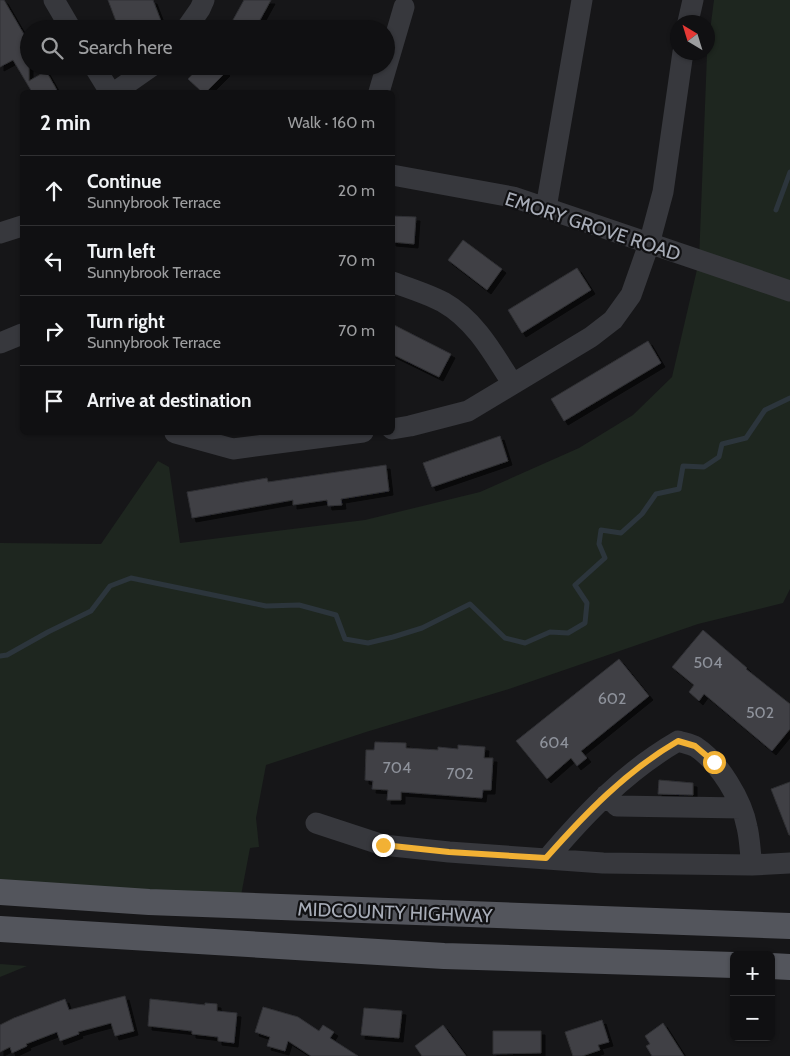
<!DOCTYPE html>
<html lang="en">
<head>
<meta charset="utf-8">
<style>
  body { margin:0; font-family:Cabin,sans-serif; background:#1e1e20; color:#f1f3f6 }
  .controls { position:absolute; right:15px; bottom:15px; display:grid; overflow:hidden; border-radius:8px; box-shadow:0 1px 4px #0004 }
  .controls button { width:45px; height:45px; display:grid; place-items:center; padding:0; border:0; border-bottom:1px solid #303032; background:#101012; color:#f1f3f6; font:25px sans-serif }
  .compass { position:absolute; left:670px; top:15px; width:45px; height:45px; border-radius:50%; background:#101012; box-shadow:0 1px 4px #0004; rotate:322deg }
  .stop { position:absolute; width:15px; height:15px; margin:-11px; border:4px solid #f2b134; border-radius:50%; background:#fff }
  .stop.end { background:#f2b134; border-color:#fff; box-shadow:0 1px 5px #0008 }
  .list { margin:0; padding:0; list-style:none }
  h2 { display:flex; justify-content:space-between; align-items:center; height:65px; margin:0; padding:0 20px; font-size:21px }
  h2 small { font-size:16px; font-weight:400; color:#9c9d9f }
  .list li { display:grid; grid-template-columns:32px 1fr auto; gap:15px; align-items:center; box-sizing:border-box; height:70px; padding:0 20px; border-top:1px solid #303032 }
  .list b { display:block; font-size:19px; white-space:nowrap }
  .list p { margin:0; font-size:16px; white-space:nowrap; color:#9c9d9f }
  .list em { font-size:16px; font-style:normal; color:#9c9d9f }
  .icon { flex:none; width:28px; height:28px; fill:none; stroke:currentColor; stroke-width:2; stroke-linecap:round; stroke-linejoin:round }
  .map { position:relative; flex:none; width:790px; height:1056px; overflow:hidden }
  .search { position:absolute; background:#101012; box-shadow:0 1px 4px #0004; left:20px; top:20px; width:375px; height:55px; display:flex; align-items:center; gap:12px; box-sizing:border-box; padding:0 18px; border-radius:28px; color:#9c9d9f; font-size:19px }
  .panel { position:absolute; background:#101012; box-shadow:0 1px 4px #0004; left:20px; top:90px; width:375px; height:345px; border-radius:8px }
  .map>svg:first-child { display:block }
</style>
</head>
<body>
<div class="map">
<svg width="790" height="1056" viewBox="0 0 790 1056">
  <defs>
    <filter id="shadow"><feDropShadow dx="4" dy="4" stdDeviation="0" flood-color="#0009"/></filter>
  </defs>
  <rect width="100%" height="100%" fill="#161618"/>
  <!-- green -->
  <path fill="#1e261f" d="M714,0H790V589L783,603L698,624L509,689L366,732L266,765L256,818L259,847L250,848L239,906L0,892V543L101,544L158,461L169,467L180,543L365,520L480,492L579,448L633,415L672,377L699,261L707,54Z
    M0,964L27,966L0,977Z"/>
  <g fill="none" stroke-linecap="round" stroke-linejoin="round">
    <!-- stream -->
    <path stroke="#2c353c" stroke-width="5" d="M776,210L790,172
      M0,656L7,655L48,632L91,611L110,586L131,578L266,606L299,605L336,615L345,639L368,643L393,637L422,628L470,604L505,638L525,643L550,632L568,633L585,623L587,603L575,585L605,558L599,544L601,530L621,533L642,514L656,494L679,489L683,466L704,467L719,457L722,444L746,438L765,410L790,398"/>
  </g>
  <!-- building -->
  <path fill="#404145" stroke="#303034" filter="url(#shadow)" d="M0,0H4L29,43V81L46,71L58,92H32L13,60L0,67Z
    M108,0H153L161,21L141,29H119Z
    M244,0H271L255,29H228Z
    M200,66H219L226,72L206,92H202L188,79Z
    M392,216L416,217L414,244L392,242Z
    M463,240L502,269L487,290L448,260Z
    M577,268L591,290L522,333L508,310Z
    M392,324L451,354L439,377L392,354Z
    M648,341L661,363L564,421L551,399Z
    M500,436L508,461L432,487L423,463Z
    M386,465L389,491L341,499L342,505L328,506L327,500L293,505V500L192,518L187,492L267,478L268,482Z
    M703,630L747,668L746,669L790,704V729L772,751L704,694L699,701L689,692L694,685L672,667Z
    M619,659L649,696L581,751L587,758L577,766L571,758L547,779L516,741Z
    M375,742L406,743V748L438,750V747L458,749V745L485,747L484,758H493L491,790H483L482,798L401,792V800H387L388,790L372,789L373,781L365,780L366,750H374Z
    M659,780L693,783V795L658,794Z
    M790,782V835H789L771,789Z
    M125,996L134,1031L115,1036L111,1023L78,1032L79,1034L60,1041L57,1032L26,1044L27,1046L12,1053L10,1047L0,1052V1025L14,1018L65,999L69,1010Z
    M150,999L205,1005V1003L217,1004V1011L237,1013L234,1043L218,1041V1037L192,1034V1031L148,1026Z
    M263,1007L298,1017L319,1031L323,1025L334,1032L330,1038L358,1056H311L288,1041L285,1051L267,1046L270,1037L255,1032Z
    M364,1008L402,1011L399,1038L361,1035Z
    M602,1020L609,1042L598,1045L600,1050L582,1056H573L565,1032Z
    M663,1023L684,1056H652L646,1046L650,1044L645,1036Z
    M443,1025L466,1056H422L415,1046Z
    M493,1031H541V1053L493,1054Z"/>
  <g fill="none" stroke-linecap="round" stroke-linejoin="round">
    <!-- minor -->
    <path stroke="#37383d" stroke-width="21" d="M54,0L71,29
      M688,22L693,0
      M186,29L200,9L204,0
      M94,66L110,92
      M115,92L152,66
      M379,92L404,7
      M392,175L513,197L790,291
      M546,208L582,0
      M0,233L22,226
      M392,282C409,288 428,294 443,302C475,320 493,353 512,383
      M0,343L22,334
      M392,429L410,426L468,411L591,337L613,320L631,295L649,244L663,192L683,52
      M175,433L233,449L363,432
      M606,795L617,806L741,808
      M316,823L383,845L449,852L603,863L752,865L790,863
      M547,859C585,814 626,771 678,741C684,743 691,744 696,747C719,762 742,800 747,827C750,839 750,853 752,865"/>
    <!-- major -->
    <path stroke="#53555c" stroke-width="26" d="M0,892L149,902L790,926
      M0,929L444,956L734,965
      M771,966L790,967"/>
  </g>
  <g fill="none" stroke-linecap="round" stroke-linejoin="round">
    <!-- route -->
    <path stroke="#f2b134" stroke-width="6" d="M383,845L449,852L546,858C585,814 626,771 678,741L695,746L714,762"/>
  </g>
  <g text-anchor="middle" stroke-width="4.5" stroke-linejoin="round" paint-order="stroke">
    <!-- number labels -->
    <g font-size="16" fill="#8e929b">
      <text x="708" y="668">504</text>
      <text x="612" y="704">602</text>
      <text x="760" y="718">502</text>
      <text x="554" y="748">604</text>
      <text x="397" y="773">704</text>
      <text x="460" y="779">702</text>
    </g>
    <!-- street labels -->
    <g font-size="19" fill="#a8adb8" stroke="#111113">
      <text transform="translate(593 226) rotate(18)" y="7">EMORY GROVE ROAD</text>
      <text transform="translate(395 912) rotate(2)" y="7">MIDCOUNTY HIGHWAY</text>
    </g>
  </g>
</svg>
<div class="controls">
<button>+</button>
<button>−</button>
</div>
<svg class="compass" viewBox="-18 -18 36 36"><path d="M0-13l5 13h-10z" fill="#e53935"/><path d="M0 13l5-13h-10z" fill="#9c9d9f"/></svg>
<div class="stop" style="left:714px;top:762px"></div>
<div class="stop end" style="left:383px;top:845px"></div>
<div class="search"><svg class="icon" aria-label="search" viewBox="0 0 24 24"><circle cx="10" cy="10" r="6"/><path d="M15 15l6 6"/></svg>Search here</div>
<section class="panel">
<h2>2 min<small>Walk · 160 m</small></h2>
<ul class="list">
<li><svg class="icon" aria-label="ahead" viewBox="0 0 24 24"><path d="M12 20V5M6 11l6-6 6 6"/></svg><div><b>Continue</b><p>Sunnybrook Terrace</p></div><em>20 m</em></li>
<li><svg class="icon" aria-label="left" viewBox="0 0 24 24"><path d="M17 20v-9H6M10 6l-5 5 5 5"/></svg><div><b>Turn left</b><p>Sunnybrook Terrace</p></div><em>70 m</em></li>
<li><svg class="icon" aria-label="right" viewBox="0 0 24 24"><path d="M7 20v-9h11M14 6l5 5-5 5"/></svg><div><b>Turn right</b><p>Sunnybrook Terrace</p></div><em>70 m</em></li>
<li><svg class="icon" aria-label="arrive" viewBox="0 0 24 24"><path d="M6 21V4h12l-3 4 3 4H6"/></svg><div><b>Arrive at destination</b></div></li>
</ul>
</section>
</div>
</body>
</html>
